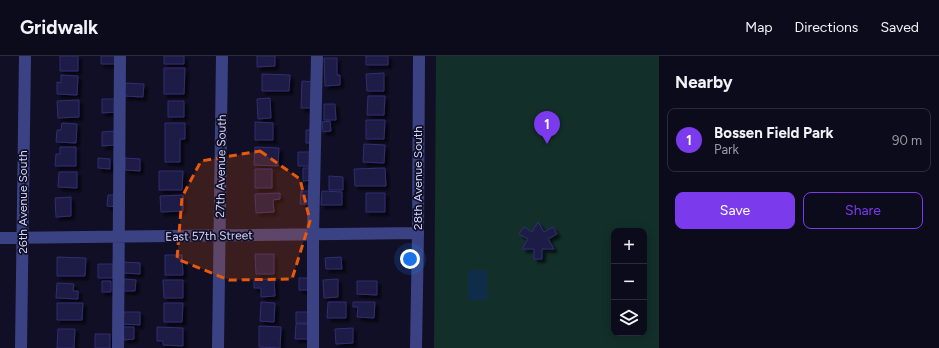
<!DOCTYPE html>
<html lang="en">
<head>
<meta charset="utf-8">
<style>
  body { margin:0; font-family:Figtree,sans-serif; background:#1a1929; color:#f1f3f6 }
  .controls { position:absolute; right:12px; bottom:12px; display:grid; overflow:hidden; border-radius:8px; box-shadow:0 2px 10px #0003 }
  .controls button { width:36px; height:36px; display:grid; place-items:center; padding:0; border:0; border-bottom:1px solid #2c2b3b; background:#0c0b1c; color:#f1f3f6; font:20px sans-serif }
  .you { position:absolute; left:410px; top:203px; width:14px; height:14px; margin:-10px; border:3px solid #fff; border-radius:50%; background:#1a73e8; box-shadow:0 0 0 6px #1a73e833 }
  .badge { display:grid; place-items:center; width:26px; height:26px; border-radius:50%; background:#7c3aed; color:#fff; font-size:13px; font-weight:700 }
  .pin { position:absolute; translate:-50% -33px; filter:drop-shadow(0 1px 2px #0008) }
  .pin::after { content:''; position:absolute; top:21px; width:14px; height:12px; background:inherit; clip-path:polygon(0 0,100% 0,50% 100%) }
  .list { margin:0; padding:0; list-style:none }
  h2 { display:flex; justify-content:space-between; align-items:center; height:52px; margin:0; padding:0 16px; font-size:17px }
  h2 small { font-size:13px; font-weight:400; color:#9a9ba3 }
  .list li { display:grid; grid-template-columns:26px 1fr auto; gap:12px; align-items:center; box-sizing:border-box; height:64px; margin:0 8px 8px; padding:0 8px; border:1px solid #2c2b3b; border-radius:8px }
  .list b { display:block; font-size:15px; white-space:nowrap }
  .list p { margin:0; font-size:13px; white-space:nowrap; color:#9a9ba3 }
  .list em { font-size:13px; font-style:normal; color:#9a9ba3 }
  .actions { display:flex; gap:8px; padding:12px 16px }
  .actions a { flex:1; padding:9px 0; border:1px solid #7c3aed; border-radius:8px; text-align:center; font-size:14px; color:#7c3aed }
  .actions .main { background:#7c3aed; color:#fff }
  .icon { flex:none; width:22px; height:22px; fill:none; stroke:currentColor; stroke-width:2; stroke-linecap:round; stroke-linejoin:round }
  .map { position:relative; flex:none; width:659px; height:292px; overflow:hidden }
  header { display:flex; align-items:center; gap:24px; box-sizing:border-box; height:56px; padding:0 20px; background:#0c0b1c; border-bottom:1px solid #2c2b3b }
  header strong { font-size:19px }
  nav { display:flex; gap:22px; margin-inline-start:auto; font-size:14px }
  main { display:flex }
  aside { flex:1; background:#0c0b1c }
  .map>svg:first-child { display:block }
</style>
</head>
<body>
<header>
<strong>Gridwalk</strong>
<nav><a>Map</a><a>Directions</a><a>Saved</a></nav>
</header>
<main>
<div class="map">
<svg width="659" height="292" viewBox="0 0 659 292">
  <defs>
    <filter id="shadow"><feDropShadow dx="3.5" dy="3.5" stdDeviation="1" flood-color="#0009"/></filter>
  </defs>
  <rect width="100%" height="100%" fill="#100f25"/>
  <!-- green -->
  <path fill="#122f2a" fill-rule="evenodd" d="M436,0H659V292H434ZM614,175H644V277H614Z"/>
  <!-- water -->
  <path fill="#0f2d49" d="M468,214H487V244H468Z"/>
  <!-- building -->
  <path fill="#1e1b46" stroke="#322e71" filter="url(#shadow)" d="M60,0H78V15H60Z
    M101,0H117V8H101Z
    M164,0H184V8H164Z
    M257,0H275V10L257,11Z
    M366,0H388V9H366Z
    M324,2H337V19H340V29L325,30Z
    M164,12H185L184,38H164Z
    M384,17V35H367L366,18Z
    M262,18L290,19L289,35H262Z
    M61,19L78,20L77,39L57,38V26L61,27Z
    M302,25L313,26L312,52H301Z
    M125,27L144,28L143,41L124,40Z
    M368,40H385L384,59H367Z
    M270,42L271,62L258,63L257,43Z
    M102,43H117V56L102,57Z
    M79,44V61L58,62L57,45Z
    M168,45H184V61H168Z
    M324,48H335L336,64H324Z
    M366,64H385L384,83H366Z
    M330,65L331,75L323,76L322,66Z
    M255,66L273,67V84H255Z
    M62,67L77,68L76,87L56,86L57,74H61Z
    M165,67H185V83H180V106H165Z
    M306,74H315L314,87H306Z
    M115,75L116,89L102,90V76Z
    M364,88L385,89L384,107L363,106Z
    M60,91H76V110H55L56,98H60Z
    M255,91L279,92L278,110L254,109Z
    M298,96H313L312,110H298Z
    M98,102L110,103V113L98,112Z
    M125,102L140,103V115L125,114Z
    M303,112H312L313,124L303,125Z
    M385,112L386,130H355L354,113Z
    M255,113H272V132H255Z
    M159,115H183L182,134H159Z
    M59,116H77V132L58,131Z
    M329,120L343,121V134H329Z
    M301,135H312V148H300Z
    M322,135L342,136V149H321Z
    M280,137V143L273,144L274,156L256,157L255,138Z
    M366,137H385V156H366Z
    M108,139H117V151L107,150Z
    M183,139V155L161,156L160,140Z
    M71,141V160L56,161L55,142Z
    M538,166L544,176L553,171L557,178L548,183L554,193H542V203H534V193H522L528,183L519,178L524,171L532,176Z
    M255,198H274V218H256Z
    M165,199H182L183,219H165Z
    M57,201L86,202L85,220H57Z
    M341,201L342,213H326L325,202Z
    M123,206L140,207V218L123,217Z
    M98,208H113V222H98Z
    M299,222H311V234H299Z
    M124,223L136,224L135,235H123Z
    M274,223L275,240L261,241V232H254V224Z
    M338,223V241L324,242L323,224Z
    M163,224H183V242H164Z
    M102,225H111V236H102Z
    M357,225H377V239L357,238Z
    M57,227L74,228L73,235H78V243L56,242Z
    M261,246L275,247L274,266L260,265Z
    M328,246H346V262H327Z
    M353,246H375L374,262L357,261L358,251H353Z
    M57,247H83L82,264H57Z
    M164,247H183L182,266H164Z
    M124,256H140V269L123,268Z
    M296,256H312L311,267H296Z
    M296,268H312L311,283H295Z
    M259,270L281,271L280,292L259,291Z
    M123,271H134V283L124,284Z
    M157,271L183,272V290L163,289V285H157Z
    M353,272V287L336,288L335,273Z
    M58,273H75L74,292H57Z
    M95,278H110V292H95Z"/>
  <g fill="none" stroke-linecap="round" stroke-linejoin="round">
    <!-- minor -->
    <path stroke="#3b4283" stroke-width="12" d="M0,182L418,177
      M21,292L25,0
      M118,292L120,0
      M218,292L222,0
      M313,292V179L317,0
      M416,292L418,177L419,0"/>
  </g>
  <!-- marked area -->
  <path fill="#e8590c" fill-opacity="0.2" stroke="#e8590c" stroke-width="3" stroke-dasharray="8 5" stroke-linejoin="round" d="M260,95L300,123L310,165L292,223L229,224L177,203L182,141L201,105Z"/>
  <g text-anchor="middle" stroke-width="3.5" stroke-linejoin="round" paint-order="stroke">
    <!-- street labels -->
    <g font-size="12" fill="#d4d5fe" stroke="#100f25">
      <text transform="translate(221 110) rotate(-89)" y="4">27th Avenue South</text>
      <text transform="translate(418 122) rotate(-90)" y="4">28th Avenue South</text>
      <text transform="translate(23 146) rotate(-90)" y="4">26th Avenue South</text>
      <text transform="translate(209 180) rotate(-1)" y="4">East 57th Street</text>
    </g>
  </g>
</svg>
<div class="controls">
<button>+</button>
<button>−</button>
<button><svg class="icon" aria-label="layers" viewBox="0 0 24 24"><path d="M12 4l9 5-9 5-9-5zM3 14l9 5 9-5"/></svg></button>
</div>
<div class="you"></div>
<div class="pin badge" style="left:547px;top:88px">1</div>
</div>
<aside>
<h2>Nearby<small></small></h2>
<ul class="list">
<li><span class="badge">1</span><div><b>Bossen Field Park</b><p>Park</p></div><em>90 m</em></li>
</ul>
<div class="actions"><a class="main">Save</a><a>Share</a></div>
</aside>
</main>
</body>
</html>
